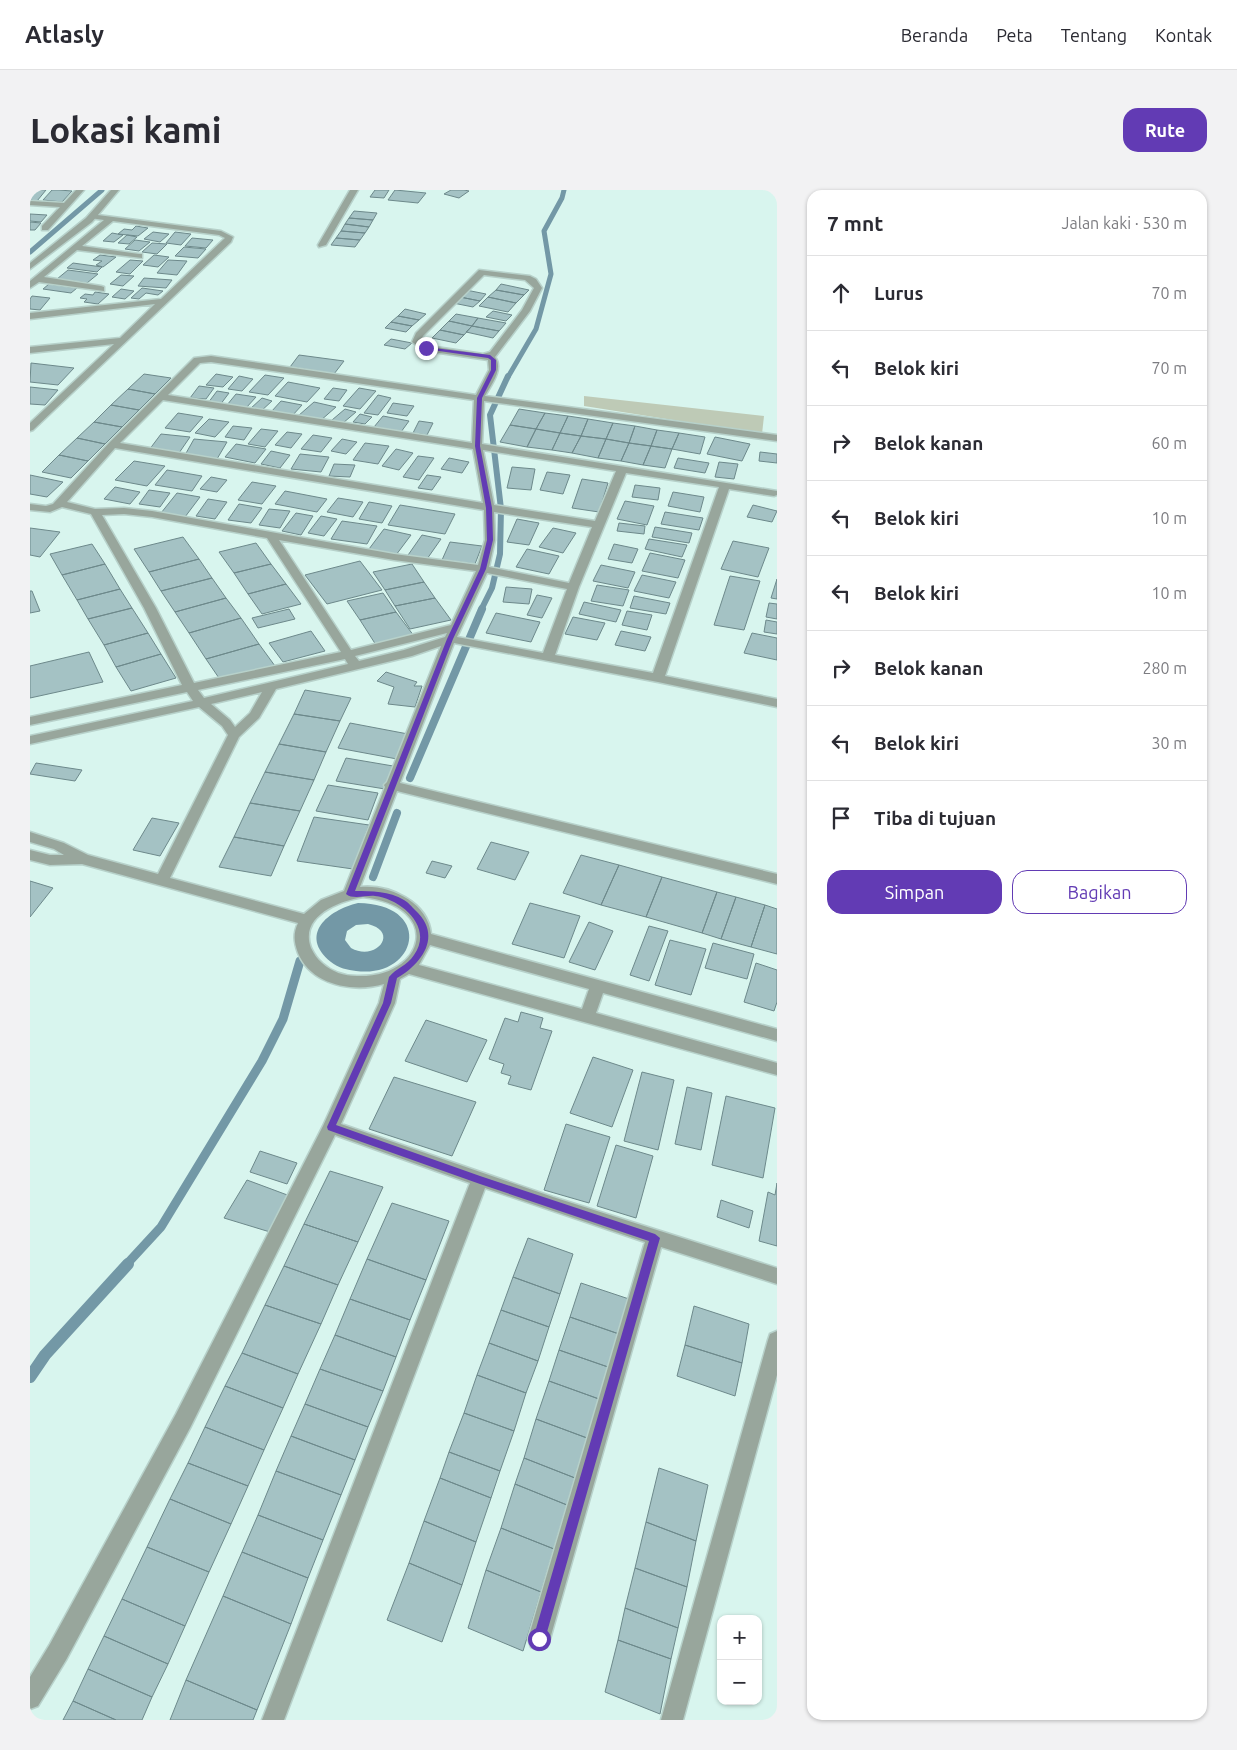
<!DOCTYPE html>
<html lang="id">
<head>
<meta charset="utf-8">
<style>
  body { margin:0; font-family:Ubuntu,sans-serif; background:#f2f2f3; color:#2b2b33 }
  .controls { position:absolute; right:15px; bottom:15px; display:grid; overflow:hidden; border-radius:10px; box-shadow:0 1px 4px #0004 }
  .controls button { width:45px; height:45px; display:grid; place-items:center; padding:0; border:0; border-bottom:1px solid #e1e1e2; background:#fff; color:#2b2b33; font:25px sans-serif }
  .stop { position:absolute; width:15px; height:15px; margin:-11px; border:4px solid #623bb4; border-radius:50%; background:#fff }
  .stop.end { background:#623bb4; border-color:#fff; box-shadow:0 1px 5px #0008 }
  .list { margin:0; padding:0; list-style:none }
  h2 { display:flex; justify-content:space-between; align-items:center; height:65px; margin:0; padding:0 20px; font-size:21px }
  h2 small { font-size:16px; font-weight:400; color:#7c7c81 }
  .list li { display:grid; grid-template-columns:32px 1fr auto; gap:15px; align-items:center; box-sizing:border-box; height:75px; padding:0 20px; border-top:1px solid #e1e1e2 }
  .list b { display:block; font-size:19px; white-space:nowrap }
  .list em { font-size:16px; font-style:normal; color:#7c7c81 }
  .actions { display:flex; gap:10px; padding:15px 20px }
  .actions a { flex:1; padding:11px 0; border:1px solid #623bb4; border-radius:15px; text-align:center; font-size:18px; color:#623bb4 }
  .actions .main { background:#623bb4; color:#fff }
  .icon { flex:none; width:28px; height:28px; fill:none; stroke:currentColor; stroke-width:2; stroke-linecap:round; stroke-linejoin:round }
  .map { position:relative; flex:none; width:747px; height:1530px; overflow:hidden; border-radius:15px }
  header { display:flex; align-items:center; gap:30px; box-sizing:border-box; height:70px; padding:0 25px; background:#fff; border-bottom:1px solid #e1e1e2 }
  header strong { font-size:24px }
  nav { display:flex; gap:28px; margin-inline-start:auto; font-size:18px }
  .intro { display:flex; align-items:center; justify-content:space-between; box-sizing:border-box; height:120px; padding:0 30px }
  h1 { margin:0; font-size:35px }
  .button { padding:12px 22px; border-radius:15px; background:#623bb4; color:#fff; font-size:18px; font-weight:700 }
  main { display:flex; gap:30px; padding:0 30px }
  aside { flex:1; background:#fff; border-radius:15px; box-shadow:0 1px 4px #0004 }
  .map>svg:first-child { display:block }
</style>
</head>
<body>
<header>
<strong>Atlasly</strong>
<nav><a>Beranda</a><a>Peta</a><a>Tentang</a><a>Kontak</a></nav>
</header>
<div class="intro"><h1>Lokasi kami</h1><a class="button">Rute</a></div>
<main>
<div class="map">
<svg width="747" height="1530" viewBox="0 0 747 1530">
  <rect width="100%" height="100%" fill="#d8f5ee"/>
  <!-- green -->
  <path fill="#becab6" d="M554,206L734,226L732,244L554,216Z"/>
  <!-- water -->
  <path fill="#7398a6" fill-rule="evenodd" d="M328,713C405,714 388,789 326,781C318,780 308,778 301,772C268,745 298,720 328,713ZM338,734C370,742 346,772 321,758L315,750L317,741L326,735Z"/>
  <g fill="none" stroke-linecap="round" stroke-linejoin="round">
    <!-- stream-far4 -->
    <path stroke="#7398a6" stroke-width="5" d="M0,62L72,0
      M478,187L506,139L521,84L514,41L532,8L534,0"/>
    <!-- stream-far3 -->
    <path stroke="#7398a6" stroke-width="6" d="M451,420L462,398L470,364L471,319L460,225L478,186"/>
    <!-- stream-far2 -->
    <path stroke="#7398a6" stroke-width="8" d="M380,588L452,419
      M343,687L367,623"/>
    <!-- stream-far1 -->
    <path stroke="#7398a6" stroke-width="9" d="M96,1075L131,1037L232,871L253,829L270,771"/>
    <!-- stream -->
    <path stroke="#7398a6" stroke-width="12" d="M0,1187L15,1165L98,1074"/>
  </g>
  <!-- building -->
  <path fill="#a4c2c4" stroke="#6d898b" d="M0,0H16L7,11L0,10Z
    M22,0H29L42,1L32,12L13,10Z
    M345,0H359L354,8L340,7Z
    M365,0L396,3L388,13L358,10Z
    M421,0H434L439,1L429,8L414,4Z
    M324,21L347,23L343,30L319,28Z
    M0,24L17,25L11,32L0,31Z
    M319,28L343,30L339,37L315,34Z
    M0,32L11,33L5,40H0Z
    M315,34L339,37L335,43L311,41Z
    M106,36L118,38L108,46L88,44L94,39L102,40Z
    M311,41L335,43L330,50L306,48Z
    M123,42L139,44L130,52L114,49Z
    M145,42L161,44L151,55L136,53Z
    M82,43L93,45L84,52L73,51Z
    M97,45L107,47L99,54L88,53Z
    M162,48L183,50L176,58L155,56Z
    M306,48L330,50L325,57L301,55Z
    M105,50L120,52L109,61L95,59Z
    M122,53L137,54L127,64L112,62Z
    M154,57L176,59L168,68L145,66Z
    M70,65L86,67L73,77L66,75L72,71L63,70Z
    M124,65L139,67L128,77L113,75Z
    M100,70L113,71L100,84L86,82Z
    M138,70L157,71L147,85L127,83Z
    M43,73L72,77L67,82L37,78Z
    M38,80L68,84L57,93L27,89Z
    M91,85L104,86L93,96L80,94Z
    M114,88L142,90L136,98L108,96Z
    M19,94L47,98L41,103L13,99Z
    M471,94L499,100L494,105L466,100Z
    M112,98L133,101L128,105L116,103L109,109L101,108Z
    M91,99L104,101L95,109L82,107Z
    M436,100L456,104L450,111L430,107Z
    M466,100L494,105L486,113L458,107Z
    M65,102L79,104L68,114L54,112L57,109L50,108L55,104L63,105Z
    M2,106L20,108L10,120L0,119V109Z
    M430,107L450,111L443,117L423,113Z
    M458,107L486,113L478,122L449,116Z
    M375,119L396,124L389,130L368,126Z
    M463,121L482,125L476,131L456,127Z
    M426,124L448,128L442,136L419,131Z
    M368,126L389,130L382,136L361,132Z
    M448,128L476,133L469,141L442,136Z
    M419,131L442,136L434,145L410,140Z
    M361,132L382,136L376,142L355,138Z
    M442,136L469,141L463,148L436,142Z
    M410,140L434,145L426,153L402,148Z
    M361,149L382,153L375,159L354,155Z
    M269,165L314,171L304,184L260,177Z
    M1,173L44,178L28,195L0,192Z
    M114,184L141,188L125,204L98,199Z
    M186,184L203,187L193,197L176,195Z
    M235,185L254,188L238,205L219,202Z
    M209,186L223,189L212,201L198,199Z
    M258,192L290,198L277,212L245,206Z
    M169,196L184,198L176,209L160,208Z
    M0,197L28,200L15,215L0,214Z
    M303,198L317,200L309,211L294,209Z
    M329,198L346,201L330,219L313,216Z
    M98,199L125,204L109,220L81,215Z
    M187,201L199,203L190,215L178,213Z
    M206,204L226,207L216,218L197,215Z
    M348,205L361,208L348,225L334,223Z
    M232,208L242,211L230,222L220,219Z
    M251,211L272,215L262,226L241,222Z
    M284,212L306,217L290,231L268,226Z
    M363,213L384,216L377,226L357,223Z
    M81,215L109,220L92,237L64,232Z
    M315,219L326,222L313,233L302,230Z
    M489,219L515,223L506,239L480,235Z
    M148,223L173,227L160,242L135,238Z
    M515,223L538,226L530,243L506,239Z
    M330,224L342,227L335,234L323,232Z
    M353,226L379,231L371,242L344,237Z
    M538,226L558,229L551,246L530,243Z
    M179,229L199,232L185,247L165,243Z
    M558,229L583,233L576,249L551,246Z
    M389,231L403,233L397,245L383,243Z
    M64,232L92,237L75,254L47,248Z
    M583,233L605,236L599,253L576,249Z
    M480,235L506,239L497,257L470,252Z
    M203,236L222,238L214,250L195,247Z
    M605,236L627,240L621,256L599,253Z
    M231,239L248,241L235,257L218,254Z
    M506,239L530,243L522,260L497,257Z
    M627,240L649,243L642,259L621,256Z
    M257,242L272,244L261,258L245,255Z
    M530,243L551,246L542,263L522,260Z
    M649,243L675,247L670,264L642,259Z
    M131,244L160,247L149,263L119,260Z
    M283,245L302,248L291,262L271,259Z
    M551,246L576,249L568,268L542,263Z
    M685,247L720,254L712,271L677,264Z
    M47,248L75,254L58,271L29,265Z
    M164,249L197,252L187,269L155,265Z
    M312,249L327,252L316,264L301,261Z
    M576,249L599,253L591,271L568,268Z
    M335,253L359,256L348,274L323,270Z
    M599,253L621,256L613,275L591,271Z
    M206,254L236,259L225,273L195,267Z
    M621,256L642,259L635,278L613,275Z
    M366,259L383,263L369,280L352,276Z
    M241,261L260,265L250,278L231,274Z
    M730,262L747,264V273L729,271Z
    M270,264L299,267L291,282L261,279Z
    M29,265L58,271L41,288L12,282Z
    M388,266L404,268L389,290L373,287Z
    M419,268L439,272L432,283L411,279Z
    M648,268L679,273L675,283L644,278Z
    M104,271L135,276L117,296L85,290Z
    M689,272L708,274L704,289L685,287Z
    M304,274L325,275L320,287L299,286Z
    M482,277L505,279L501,300L477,298Z
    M137,280L172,286L162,301L125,295Z
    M517,282L540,285L533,304L510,300Z
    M0,285L33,292L17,307L0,304Z
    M397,285L411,287L402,300L388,298Z
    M181,287L197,290L187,302L170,299Z
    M552,289L578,293L569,322L542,318Z
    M222,292L246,296L232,314L208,310Z
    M605,295L630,298L628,310L602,307Z
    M85,297L110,302L100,314L74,309Z
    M119,300L140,303L130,317L109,314Z
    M255,301L297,309L287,322L245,314Z
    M643,302L674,307L670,322L638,316Z
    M147,303L170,307L155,327L131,323Z
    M308,308L333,312L323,327L297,322Z
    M178,309L197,312L185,329L166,326Z
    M595,311L624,316L617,335L587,329Z
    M339,312L362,316L352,333L329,329Z
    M209,314L232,318L221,333L198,330Z
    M370,315L425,324L415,344L358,335Z
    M723,315L747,321L742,332L717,327Z
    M239,319L260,321L250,338L229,335Z
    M635,322L673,328L669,340L631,334Z
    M266,323L283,326L271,345L252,341Z
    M291,326L307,329L294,346L278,343Z
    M487,329L509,333L499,355L477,352Z
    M312,331L347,336L337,354L301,349Z
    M589,333L615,336L614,344L587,341Z
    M625,337L662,343L659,353L622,347Z
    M0,338L30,342L10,367L0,365Z
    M523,338L546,343L533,363L509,357Z
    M354,339L381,345L366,365L339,359Z
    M392,345L411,349L397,369L376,368Z
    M153,347L169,369L119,382L104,359Z
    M619,349L657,355L652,367L615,359Z
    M703,351L739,358L728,387L691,379Z
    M420,352L452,356L445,374L412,370Z
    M226,353L241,374L204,383L189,362Z
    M62,354L75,374L32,385L20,364Z
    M584,354L608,359L602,373L578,369Z
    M497,359L529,366L519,384L486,377Z
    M620,363L655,370L648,388L612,381Z
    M169,369L182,388L131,401L119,382Z
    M330,371L352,400L297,414L275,385Z
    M75,374L90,399L47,410L32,385Z
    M241,374L256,394L218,404L204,383Z
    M382,374L394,392L355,400L343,382Z
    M571,375L605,382L598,398L563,391Z
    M612,385L646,392L639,408L604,401Z
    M700,386L730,391L714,440L684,435Z
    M182,388L196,408L145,422L131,401Z
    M747,389V409L741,408Z
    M394,392L405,408L365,416L355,400Z
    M256,394L271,414L232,424L218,404Z
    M567,395L599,400L593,416L561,411Z
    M476,397L502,399L499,414L473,412Z
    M90,399L102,418L58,429L47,410Z
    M0,401H2L10,421L0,423Z
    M353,403L366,422L330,430L317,411Z
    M507,405L522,408L512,428L497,425Z
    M604,406L640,413L636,424L600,418Z
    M196,408L211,428L159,443L145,422Z
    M405,408L421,430L380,439L365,416Z
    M554,412L591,420L586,432L549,424Z
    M739,413L747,414V429L736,427Z
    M102,418L118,443L74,455L58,429Z
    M259,419L265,429L228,438L222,428Z
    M597,421L622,425L617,440L592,435Z
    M366,422L384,446L346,455L330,430Z
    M466,423L510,432L501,452L456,443Z
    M543,427L575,433L567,450L535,444Z
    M211,428L229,454L176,469L159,443Z
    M736,430L747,432V444L734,442Z
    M281,441L295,461L253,472L239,453Z
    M591,441L621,447L615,461L585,455Z
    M118,443L131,464L86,477L74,455Z
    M722,443L747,448V470L714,463Z
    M229,454L245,476L191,491L176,469Z
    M59,462L73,492L0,508V476Z
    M131,464L146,488L101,501L86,477Z
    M356,482L387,492L384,496H392L385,517L358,514L364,497L347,491Z
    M275,500L321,508L310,531L264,524Z
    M264,524L310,531L296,562L249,554Z
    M320,533L378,544L367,569L308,558Z
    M249,554L296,562L284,590L235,582Z
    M316,568L363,576L355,599L306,591Z
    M6,573L52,580L45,591L0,584Z
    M235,582L284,590L270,621L220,613Z
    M298,595L348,603L338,630L286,621Z
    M220,613L270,621L254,656L204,647Z
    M284,627L339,635L323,679L267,671Z
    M122,628L149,633L130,666L103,660Z
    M204,647L254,656L241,686L189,677Z
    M461,652L499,662L485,690L447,679Z
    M551,665L589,675L571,715L533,703Z
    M402,671L422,676L415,688L396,683Z
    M589,675L632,687L616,727L571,715Z
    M632,687L687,702L672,743L616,727Z
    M0,691L23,698L0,727Z
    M687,702L706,707L691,749L672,743Z
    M706,707L735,715L721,757L691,749Z
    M500,713L550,726L534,768L482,754Z
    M735,715L747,719V764L721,757Z
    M559,732L583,741L565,780L539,772Z
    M619,736L638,741L619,791L600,785Z
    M640,750L676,759L661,805L625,795Z
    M683,753L724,764L717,789L675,778Z
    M726,773L747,780V812L744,821L714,812Z
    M491,822L513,828L510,838L522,841L501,900L478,894L481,886L471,883L474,874L459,869L475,828L488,832Z
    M396,830L457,850L437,892L375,871Z
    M563,867L603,880L582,937L540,923Z
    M612,882L644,890L628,960L594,951Z
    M364,887L446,912L422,966L339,939Z
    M657,897L682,903L671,960L645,954Z
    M696,906L745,918L733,988L682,975Z
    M536,934L580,947L559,1013L514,1000Z
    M586,955L623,966L606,1028L567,1016Z
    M230,961L267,973L257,994L220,982Z
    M300,981L353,997L328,1052L274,1034Z
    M217,990L260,1006L240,1042L194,1028Z
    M747,993V1056L729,1051L738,1002L745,1005Z
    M691,1010L723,1021L719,1038L687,1027Z
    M362,1013L419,1031L396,1090L337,1069Z
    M274,1034L328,1052L308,1095L254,1076Z
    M498,1048L543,1064L530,1104L483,1087Z
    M337,1069L396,1090L380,1130L320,1109Z
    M254,1076L308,1095L291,1134L235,1115Z
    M483,1087L530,1104L519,1137L471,1120Z
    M551,1093L599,1109L589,1144L540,1127Z
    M320,1109L380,1130L366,1167L305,1145Z
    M235,1115L291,1134L268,1184L212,1163Z
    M664,1116L719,1134L712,1173L655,1155Z
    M471,1120L519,1137L508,1171L459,1153Z
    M540,1127L589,1144L578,1177L529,1160Z
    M305,1145L366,1167L353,1201L290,1179Z
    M459,1153L508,1171L496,1203L447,1185Z
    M655,1155L712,1173L705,1206L647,1186Z
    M529,1160L578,1177L569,1209L519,1191Z
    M212,1163L268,1184L253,1218L195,1196Z
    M290,1179L353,1201L338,1237L275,1214Z
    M447,1185L496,1203L484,1241L434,1223Z
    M519,1191L569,1209L557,1248L506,1229Z
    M195,1196L253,1218L234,1260L175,1237Z
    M275,1214L338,1237L325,1270L261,1246Z
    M434,1223L484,1241L470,1281L419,1262Z
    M506,1229L557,1248L545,1288L494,1268Z
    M175,1237L234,1260L218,1296L158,1273Z
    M261,1246L325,1270L311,1305L246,1281Z
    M419,1262L470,1281L461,1308L410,1288Z
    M494,1268L545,1288L537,1315L485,1294Z
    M158,1273L218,1296L201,1334L140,1309Z
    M629,1278L678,1295L666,1351L616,1332Z
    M246,1281L311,1305L293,1350L228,1325Z
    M410,1288L461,1308L446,1352L394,1331Z
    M485,1294L537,1315L524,1359L471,1338Z
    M140,1309L201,1334L179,1382L117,1357Z
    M228,1325L293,1350L278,1388L212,1362Z
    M394,1331L446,1352L432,1395L379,1373Z
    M616,1332L666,1351L657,1397L605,1378Z
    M471,1338L524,1359L511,1402L456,1380Z
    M117,1357L179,1382L155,1436L92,1409Z
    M212,1362L278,1388L261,1434L193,1406Z
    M379,1373L432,1395L412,1452L357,1430Z
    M605,1378L657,1397L648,1438L595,1418Z
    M456,1380L511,1402L493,1461L438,1438Z
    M193,1406L261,1434L227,1520L156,1490Z
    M92,1409L155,1436L138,1474L74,1446Z
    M595,1418L648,1438L641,1469L588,1450Z
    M74,1446L138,1474L122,1507L58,1479Z
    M588,1450L641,1469L630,1524L575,1502Z
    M58,1479L122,1507L112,1530H86L43,1511Z
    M156,1490L227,1520L223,1530H140Z
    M43,1511L86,1530H33Z"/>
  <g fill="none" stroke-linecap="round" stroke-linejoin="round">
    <!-- minor casing -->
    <g stroke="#b7d1ca" stroke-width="3">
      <path id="minor" d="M46,0H54L18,40H12V36L30,17L0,15V11L34,13Z
        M320,0H328L296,55L289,57L288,55Z
        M60,24L191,41L203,47L201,52L3,240L0,241V233L84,154L0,163V157L90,148L125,114L0,129V123L131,109L195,48L189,45L83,31L52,56L109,64H112V68L47,60L14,87L71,96L74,97V101L9,92L0,98V91L74,30L60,28Z
        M449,80L500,86L506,89L512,98L500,121L465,167C474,179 461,195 455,206L747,245V251L454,211L452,254L747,301V305L744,306L699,299L635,486L747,509V517L628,492L424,453L370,593L747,684V694L367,601L330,697C359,694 398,712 401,744L747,839V851L573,803L566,823L747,873V885L379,784L370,789L365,813L311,934L523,1007L747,1078V1094L631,1057L520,1449L517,1457L509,1460L501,1457L498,1449L615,1052L455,998L254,1530H232L440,993L305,945L160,1238L36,1470L8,1516L0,1519V1487L20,1454L146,1224L293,936L349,813L354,794C323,803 281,795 268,763C264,752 263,744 268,733L52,674L20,675L0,670V660L20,665H34L24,659L0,652V642L34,653L58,665L128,684L198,545L192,536L169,517L0,554V546L163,511L157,502L0,535V527L152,495L114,418L61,324L32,317L20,322L0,320V314L16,316L23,314L79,253L164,168L181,166L446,205L459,180L458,170L396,161L382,152L386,143ZM454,85L495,90L504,98L492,120L460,162L453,164L399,156L391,151L393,146ZM181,172L444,210L442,253L138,205L170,173ZM133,210L443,259L453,313L90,253ZM85,258L454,320L455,350L448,375L364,364L122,321L94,318L65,319L37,312ZM453,260L586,281L565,331L464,315ZM596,283L689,297L623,483L525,465L549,397ZM464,322L562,337L539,393L459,377L465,350ZM94,324L122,327L237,348L311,462L164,493L126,418L72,325ZM249,350L364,370L446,381L421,435L321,460ZM457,383L537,399L513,463L427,447ZM417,443L415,447L374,460L329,471L325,466ZM411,456L357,592L354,595L355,597L314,701L291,710L274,724L140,688L209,547L229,528L246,499L382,466ZM315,469L318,474L174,508L168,500ZM232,502L220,523L205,537L200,530L181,514ZM333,707C414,716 396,788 327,786C314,786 302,782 292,773C287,769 284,764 281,758C269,726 309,711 333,707ZM400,755L559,799L552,819L389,775Z
        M747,1141V1185L653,1530H631L738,1150L740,1144Z"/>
    </g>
    <!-- tertiary casing -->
    <g stroke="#b7d1ca" stroke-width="3">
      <path id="tertiary" d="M81,0H89L62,32L0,79V73L56,28Z"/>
    </g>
    <!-- minor -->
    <use href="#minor" fill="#98a69c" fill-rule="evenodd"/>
    <!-- tertiary -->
    <use href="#tertiary" fill="#98a69c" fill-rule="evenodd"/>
  </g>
  <!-- route -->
  <path fill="#623bb4" d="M396,157L460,165L466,170V180L452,208L450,256L462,318L463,350L456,379L423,449L325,701C342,701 359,701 374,710C378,712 382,717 385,720C413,745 392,774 367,788L361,813L306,935L450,986L625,1044L630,1048L515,1449L513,1454L509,1455L504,1454L503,1449L619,1051L450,994L298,940L297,937L353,813L359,787C366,778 377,776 384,765C404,737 371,709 345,706C336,705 323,710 316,704L417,449L450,379L457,350L456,318L445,256L447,208L461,180V170L458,168L395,159Z"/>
</svg>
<div class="controls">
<button>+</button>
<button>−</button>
</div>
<div class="stop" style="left:509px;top:1449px"></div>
<div class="stop end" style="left:396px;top:158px"></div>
</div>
<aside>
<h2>7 mnt<small>Jalan kaki · 530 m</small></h2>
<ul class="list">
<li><svg class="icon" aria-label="ahead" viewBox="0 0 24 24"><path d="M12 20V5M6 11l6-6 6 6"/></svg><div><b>Lurus</b></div><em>70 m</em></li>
<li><svg class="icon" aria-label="left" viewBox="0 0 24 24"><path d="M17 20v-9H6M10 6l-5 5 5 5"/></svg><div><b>Belok kiri</b></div><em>70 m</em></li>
<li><svg class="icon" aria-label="right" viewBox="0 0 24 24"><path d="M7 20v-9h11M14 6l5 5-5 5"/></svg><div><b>Belok kanan</b></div><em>60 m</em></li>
<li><svg class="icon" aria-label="left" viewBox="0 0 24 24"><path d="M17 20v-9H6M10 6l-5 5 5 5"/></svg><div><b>Belok kiri</b></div><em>10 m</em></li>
<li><svg class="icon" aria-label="left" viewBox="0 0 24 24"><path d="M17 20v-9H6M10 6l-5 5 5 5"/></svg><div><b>Belok kiri</b></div><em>10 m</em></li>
<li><svg class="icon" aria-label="right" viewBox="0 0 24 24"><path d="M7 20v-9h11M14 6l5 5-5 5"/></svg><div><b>Belok kanan</b></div><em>280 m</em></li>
<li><svg class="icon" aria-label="left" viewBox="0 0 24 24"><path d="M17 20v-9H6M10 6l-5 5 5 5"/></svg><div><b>Belok kiri</b></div><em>30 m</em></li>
<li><svg class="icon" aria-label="arrive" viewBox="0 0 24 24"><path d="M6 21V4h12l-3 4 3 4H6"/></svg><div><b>Tiba di tujuan</b></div></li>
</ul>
<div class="actions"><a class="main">Simpan</a><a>Bagikan</a></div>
</aside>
</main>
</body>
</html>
